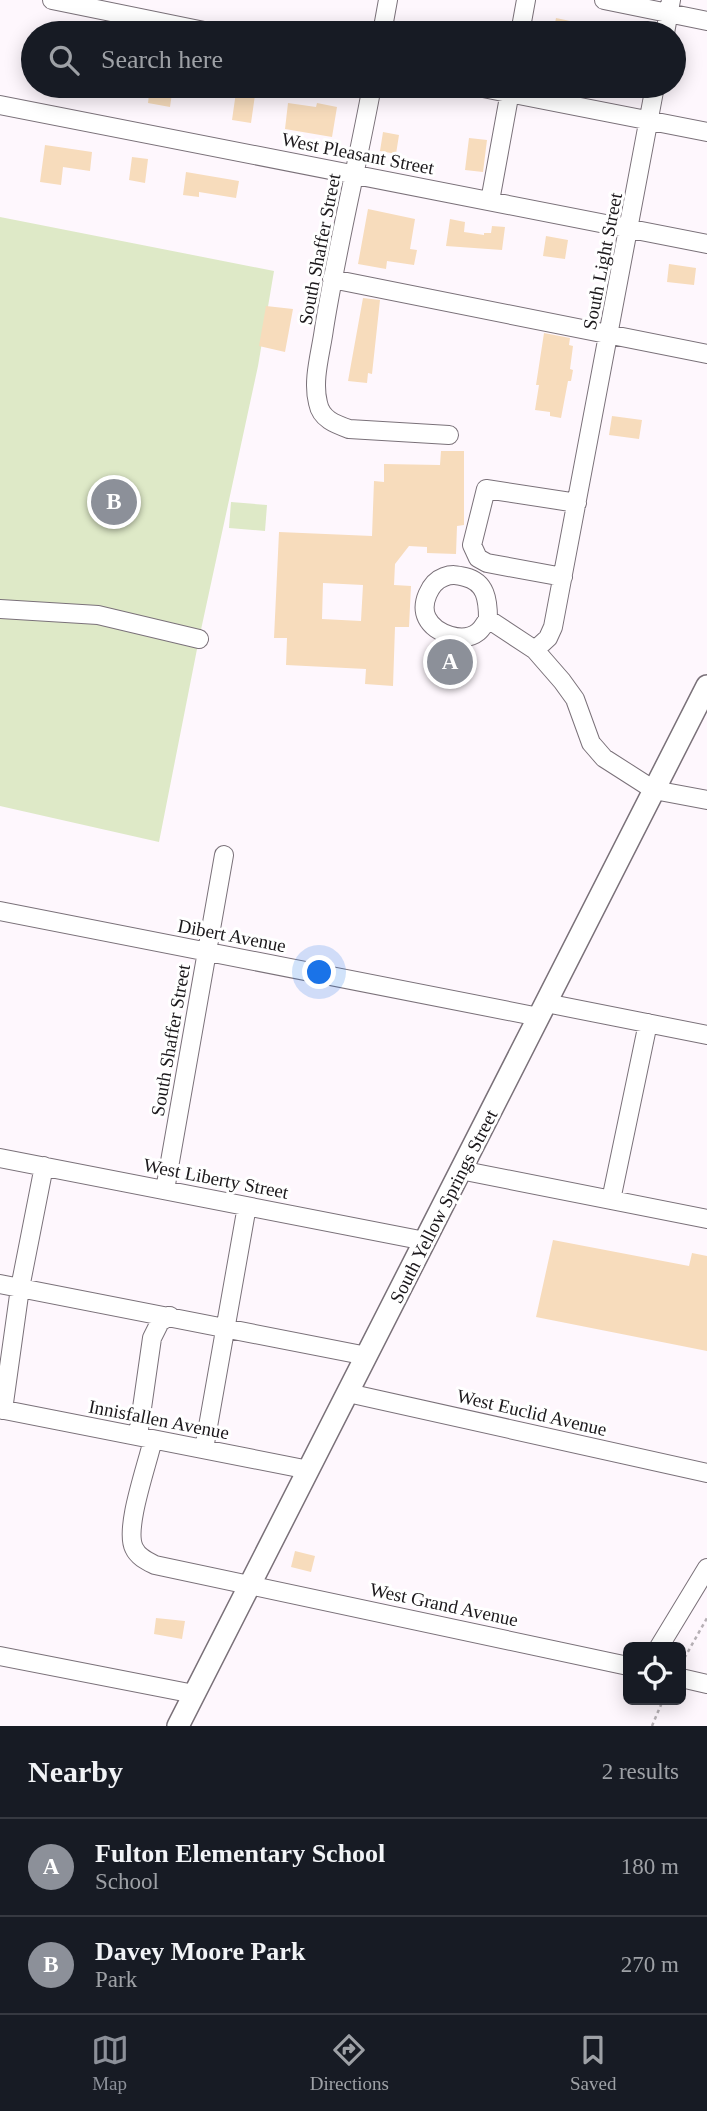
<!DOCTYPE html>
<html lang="en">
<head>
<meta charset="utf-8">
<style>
  body { margin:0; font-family:Georgia,serif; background:#242831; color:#f1f3f6 }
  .controls { position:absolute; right:21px; bottom:21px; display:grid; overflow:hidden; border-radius:10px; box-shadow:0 4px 18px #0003 }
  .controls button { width:63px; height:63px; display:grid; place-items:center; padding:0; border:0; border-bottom:2px solid #363941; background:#171b24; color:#f1f3f6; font:35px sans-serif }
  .you { position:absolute; left:320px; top:973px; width:24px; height:24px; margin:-18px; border:5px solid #fff; border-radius:50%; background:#1a73e8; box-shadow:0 0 0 10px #1a73e833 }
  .badge { display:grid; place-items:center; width:46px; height:46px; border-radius:50%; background:#8c9099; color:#fff; font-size:23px; font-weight:700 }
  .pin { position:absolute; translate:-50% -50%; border:4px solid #fff; box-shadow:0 2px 7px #0006 }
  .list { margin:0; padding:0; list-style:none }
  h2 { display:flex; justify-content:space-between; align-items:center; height:91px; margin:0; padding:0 28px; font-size:30px }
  h2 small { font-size:23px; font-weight:400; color:#9ea1a6 }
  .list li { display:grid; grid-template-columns:46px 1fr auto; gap:21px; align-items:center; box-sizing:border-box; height:98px; padding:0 28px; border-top:2px solid #363941 }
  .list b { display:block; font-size:26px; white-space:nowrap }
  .list p { margin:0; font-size:23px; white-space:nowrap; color:#9ea1a6 }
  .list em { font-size:23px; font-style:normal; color:#9ea1a6 }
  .icon { flex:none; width:38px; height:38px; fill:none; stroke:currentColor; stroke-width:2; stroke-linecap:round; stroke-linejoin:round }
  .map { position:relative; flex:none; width:707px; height:1726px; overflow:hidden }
  .search { position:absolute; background:#171b24; box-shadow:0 4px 18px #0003; left:21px; right:21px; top:21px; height:77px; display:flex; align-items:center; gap:18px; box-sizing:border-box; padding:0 24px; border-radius:38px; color:#9ea1a6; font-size:26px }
  .sheet { height:287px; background:#171b24 }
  nav { display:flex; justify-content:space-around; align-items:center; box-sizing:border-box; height:98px; border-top:2px solid #363941; background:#171b24; font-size:19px; color:#9ea1a6 }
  nav a { display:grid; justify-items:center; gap:4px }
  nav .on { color:#8c9099 }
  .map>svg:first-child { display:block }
</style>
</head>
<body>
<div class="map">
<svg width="707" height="1726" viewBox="0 0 707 1726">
  <rect width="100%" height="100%" fill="#fef7fd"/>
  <!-- green -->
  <path fill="#dee9c7" d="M0,217L274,271L258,366L199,639L159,842L0,806Z
    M231,502L267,505L265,531L229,528Z"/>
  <!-- building -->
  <path fill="#f7dcbc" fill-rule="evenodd" d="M556,18L608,29L607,33H553Z
    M87,86H117L115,96L86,92Z
    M150,86H173L170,107L148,103Z
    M236,92L255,95L251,123L232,120Z
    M288,103L316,107L317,103L337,107L332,137L285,129Z
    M383,132L399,135L396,154L380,151Z
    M469,138L487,140L483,172L465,170Z
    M45,145L92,152L90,171L63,167L61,185L40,182Z
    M132,157L148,159L145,183L129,180Z
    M186,172L239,181L236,198L199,192V197L183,195Z
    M368,209L415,219L410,249L417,250L414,265L387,261L386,269L358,264Z
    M450,219L465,222L464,232L484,235V233H491L492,226L505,227L502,250L446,246Z
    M546,236L568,240L565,259L543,256Z
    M669,264L696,268L694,285L667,282Z
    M363,298L380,300L372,374L368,373L367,383L348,381Z
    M266,306L293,309L285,352L259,346Z
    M544,333L570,338L569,345L573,346L570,369L573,370L571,381H568L561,418L550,416V412L535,410L539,385H536Z
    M612,416L642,420L639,439L609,435Z
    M441,451H464V525L457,526L456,554L427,553V547L409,546L395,564L394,585L411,586L409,627H395L393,686L365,684L366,669L286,665L287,638H274L279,532L372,536L374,481L384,482V464L440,465ZM323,583L363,585L361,621L322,619Z
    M553,1240L689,1266L692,1253L707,1256V1351L536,1317Z
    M295,1551L315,1556L311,1572L291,1567Z
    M156,1618L185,1621L182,1639L154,1634Z"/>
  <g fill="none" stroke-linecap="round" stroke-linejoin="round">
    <!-- minor casing -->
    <g stroke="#7a7179" stroke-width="20">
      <path id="minor" d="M52,0L214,33
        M604,0L707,21
        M382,33L388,0
        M520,33L526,0
        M665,33L671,0
        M372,86C357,167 337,247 324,329C321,352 312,380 318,403C321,419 335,424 349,429L449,435
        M473,86L707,132
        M0,105L707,244
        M490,201L511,86
        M332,279L707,354
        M563,577L487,563L478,558L472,545L486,489L577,503
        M0,609L98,615L199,639
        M488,619C485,623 482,629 478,632C463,644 435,634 427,618C420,604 430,582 444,577C452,574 457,575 465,577C486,582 488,600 488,619L535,650L562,681L575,699L591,743L604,758L654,790L707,800
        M535,650L548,638L553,627L655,86
        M0,911L539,1017
        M546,1003L707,1035
        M0,1158L425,1241
        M460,1170L707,1219
        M165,1190L224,855
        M611,1200L648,1023
        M0,1284L367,1356
        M348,1393L707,1473
        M0,1409L309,1470
        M3,1410L20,1288L44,1166
        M138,1436L152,1338L160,1322L170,1316
        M153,1439C148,1463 124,1528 134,1548C138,1557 147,1561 155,1565L628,1666
        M204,1449L247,1206
        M659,1647L707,1568
        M0,1656L194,1694
        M681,1678L707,1684"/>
    </g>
    <!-- major casing -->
    <g stroke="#7a7179" stroke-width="24">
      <path id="major" d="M178,1726L707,686"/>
    </g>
    <!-- path -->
    <path stroke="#b6b0b5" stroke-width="2.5" stroke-dasharray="3.5 3.5" stroke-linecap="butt" d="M681,1664L707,1618
      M652,1726L663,1700"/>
    <!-- minor -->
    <use href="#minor" stroke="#fff" stroke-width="18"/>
    <!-- major -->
    <use href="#major" stroke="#fff" stroke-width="21"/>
  </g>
  <g text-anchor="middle" stroke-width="6" stroke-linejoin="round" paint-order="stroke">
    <!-- street labels -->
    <g font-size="19" fill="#1b181b" stroke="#fff">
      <text transform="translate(358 153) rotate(11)" y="7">West Pleasant Street</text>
      <text transform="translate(319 249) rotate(-79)" y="7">South Shaffer Street</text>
      <text transform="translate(602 261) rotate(-79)" y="7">South Light Street</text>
      <text transform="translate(232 935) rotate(11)" y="7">Dibert Avenue</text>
      <text transform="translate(170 1040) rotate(-80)" y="7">South Shaffer Street</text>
      <text transform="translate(216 1178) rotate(11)" y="7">West Liberty Street</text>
      <text transform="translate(443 1206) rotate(-63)" y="7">South Yellow Springs Street</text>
      <text transform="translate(532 1412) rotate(13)" y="7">West Euclid Avenue</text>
      <text transform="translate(159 1419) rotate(11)" y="7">Innisfallen Avenue</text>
      <text transform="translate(444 1604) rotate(12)" y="7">West Grand Avenue</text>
    </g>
  </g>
</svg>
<div class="controls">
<button><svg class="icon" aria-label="locate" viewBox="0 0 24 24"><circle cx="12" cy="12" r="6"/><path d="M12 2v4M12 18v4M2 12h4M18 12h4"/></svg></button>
</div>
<div class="you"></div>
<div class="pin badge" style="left:450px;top:662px">A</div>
<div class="pin badge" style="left:114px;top:502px">B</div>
<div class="search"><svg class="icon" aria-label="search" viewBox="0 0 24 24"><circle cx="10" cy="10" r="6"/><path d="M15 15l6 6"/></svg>Search here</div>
</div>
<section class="sheet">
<h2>Nearby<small>2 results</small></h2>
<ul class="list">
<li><span class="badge">A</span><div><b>Fulton Elementary School</b><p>School</p></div><em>180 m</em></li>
<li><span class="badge">B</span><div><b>Davey Moore Park</b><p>Park</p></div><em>270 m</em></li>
</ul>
</section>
<nav>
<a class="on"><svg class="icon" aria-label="map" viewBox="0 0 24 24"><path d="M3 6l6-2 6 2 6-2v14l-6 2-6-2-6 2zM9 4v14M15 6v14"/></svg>Map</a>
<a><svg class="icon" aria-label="directions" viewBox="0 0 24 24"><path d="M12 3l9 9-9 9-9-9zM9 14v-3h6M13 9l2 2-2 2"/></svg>Directions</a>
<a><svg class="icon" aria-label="saved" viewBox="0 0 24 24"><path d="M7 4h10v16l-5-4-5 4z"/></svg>Saved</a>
</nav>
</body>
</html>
